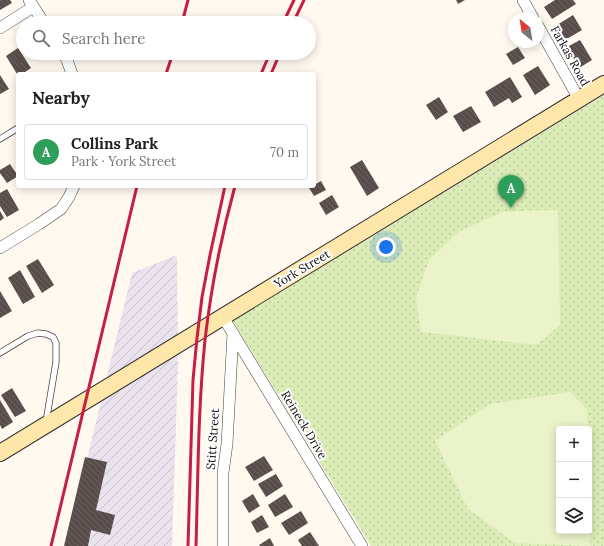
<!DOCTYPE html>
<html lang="en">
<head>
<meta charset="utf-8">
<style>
  body { margin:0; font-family:Lora,serif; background:#f6f6f6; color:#202124 }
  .controls { position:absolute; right:12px; bottom:12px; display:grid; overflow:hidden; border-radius:4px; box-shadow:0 2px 10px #0003 }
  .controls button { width:36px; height:36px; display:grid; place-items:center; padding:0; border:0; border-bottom:1px solid #e0e0e0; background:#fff; color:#202124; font:20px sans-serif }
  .compass { position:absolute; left:508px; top:12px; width:36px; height:36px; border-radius:50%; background:#fff; box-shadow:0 2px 10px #0003; rotate:330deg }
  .you { position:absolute; left:386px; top:247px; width:14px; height:14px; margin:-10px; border:3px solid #fff; border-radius:50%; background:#1a73e8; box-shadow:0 0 0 6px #1a73e833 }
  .badge { display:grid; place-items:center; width:26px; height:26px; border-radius:50%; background:#c61f43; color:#fff; font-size:13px; font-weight:700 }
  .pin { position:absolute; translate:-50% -33px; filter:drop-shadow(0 1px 2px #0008) }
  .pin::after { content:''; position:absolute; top:21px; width:14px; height:12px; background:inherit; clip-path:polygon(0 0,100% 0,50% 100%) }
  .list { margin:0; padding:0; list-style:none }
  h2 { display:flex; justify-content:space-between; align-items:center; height:52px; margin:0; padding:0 16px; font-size:17px }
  h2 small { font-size:13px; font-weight:400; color:#757577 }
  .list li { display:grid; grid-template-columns:26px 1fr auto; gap:12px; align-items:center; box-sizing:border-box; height:56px; margin:0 8px 8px; padding:0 8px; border:1px solid #e0e0e0; border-radius:4px }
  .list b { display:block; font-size:15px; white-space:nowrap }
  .list p { margin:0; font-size:13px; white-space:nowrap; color:#757577 }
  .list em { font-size:13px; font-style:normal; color:#757577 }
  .icon { flex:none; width:22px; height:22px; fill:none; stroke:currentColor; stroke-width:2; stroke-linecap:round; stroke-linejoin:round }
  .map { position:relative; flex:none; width:604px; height:546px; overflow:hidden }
  .search { position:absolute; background:#fff; box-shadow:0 2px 10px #0003; left:16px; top:16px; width:300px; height:44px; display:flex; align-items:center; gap:10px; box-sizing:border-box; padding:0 14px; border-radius:22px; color:#757577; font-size:15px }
  .panel { position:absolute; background:#fff; box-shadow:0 2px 10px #0003; left:16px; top:72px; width:300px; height:116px; border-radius:4px }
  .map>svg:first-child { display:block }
</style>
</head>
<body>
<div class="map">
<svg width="604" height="546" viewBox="0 0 604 546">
  <defs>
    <pattern id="industrial-furrows" width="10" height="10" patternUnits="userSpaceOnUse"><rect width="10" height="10" fill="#eae2ed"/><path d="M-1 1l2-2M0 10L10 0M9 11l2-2" fill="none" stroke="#c8c1ca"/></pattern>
    <pattern id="park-dots" width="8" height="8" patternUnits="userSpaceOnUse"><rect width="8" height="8" fill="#dbecb7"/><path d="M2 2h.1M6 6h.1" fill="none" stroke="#bbc99c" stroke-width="1.8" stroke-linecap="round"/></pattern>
    <pattern id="building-back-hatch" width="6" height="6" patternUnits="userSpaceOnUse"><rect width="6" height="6" fill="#584d4a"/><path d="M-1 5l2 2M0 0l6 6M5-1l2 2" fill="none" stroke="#6b6260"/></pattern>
  </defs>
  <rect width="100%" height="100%" fill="#fff9f0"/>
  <!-- industrial -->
  <path fill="url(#industrial-furrows)" d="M177,255L178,366L172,546H66L132,273Z"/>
  <!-- park -->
  <path fill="url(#park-dots)" fill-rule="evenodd" d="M604,95V546H371L233,321ZM559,429H589V531H559Z"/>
  <!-- pitch -->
  <path fill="#ebf3c9" d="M558,210L560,325L537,345L421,332L416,297L429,260L460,231L505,211Z
    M570,392L587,409L588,429H559V531H589V512L590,546L515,543L468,509L435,441L490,404Z"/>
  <!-- building -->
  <path fill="url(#building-back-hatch)" d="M0,0H10L12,3L0,10Z
    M456,0H465L458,4Z
    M555,0H573L576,4L552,19L544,7Z
    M573,15L582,30L565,40L557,25Z
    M580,40L592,60L579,68L567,47Z
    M518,47L525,58L513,65L506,54Z
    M18,48L31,68L22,74H17L6,56Z
    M538,66L550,85L535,95L523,75Z
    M0,75L9,89L0,94Z
    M510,77L522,97L512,103L509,98L494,107L485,92Z
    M439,97L448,112L436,120L426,105Z
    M471,106L481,122L463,132L453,116Z
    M362,160L379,188L367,196L350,167Z
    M10,164L18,176L7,183L0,173V170Z
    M321,181L326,190L314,196L309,188Z
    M7,189L19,210L7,217L0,206V193Z
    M332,195L339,207L326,215L319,203Z
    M0,211L4,218L0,221Z
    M38,259L54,285L42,293L26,266Z
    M20,270L35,297L23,304L8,278Z
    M0,291L12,311L0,318Z
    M12,388L26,411L15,417L1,395Z
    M0,400L13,422L2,429L0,425Z
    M264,456L273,470L254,481L245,467Z
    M85,457L107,462L96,510L115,515L110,535L91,530L88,546H64Z
    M276,474L283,486L266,497L258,484Z
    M253,494L260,506L249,513L242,501Z
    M285,494L293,507L275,517L268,505Z
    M301,511L308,523L289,535L281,523Z
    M262,515L269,527L257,533L251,522Z
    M310,532L319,546H302L298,540Z
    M270,538L274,546H260L259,545Z"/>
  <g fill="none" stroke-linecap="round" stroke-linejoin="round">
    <!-- lane casing -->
    <g stroke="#414141" stroke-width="7">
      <path id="lane" d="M0,139L18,128
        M0,353L28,336L38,333L46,334L53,337L56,343V362L46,422"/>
    </g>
    <!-- street casing -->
    <g stroke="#414141" stroke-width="12">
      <path id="street" d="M29,0L44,23
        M523,0L533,18
        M538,26L579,99
        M0,28L33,7
        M63,53L67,60L72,74
        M0,248L39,224L61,209L69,197L74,186
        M223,317L362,546
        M223,546V473L227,444L233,333"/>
    </g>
    <!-- secondary casing -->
    <g stroke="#303030" stroke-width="18">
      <path id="secondary" d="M0,453L604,84"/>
    </g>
    <!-- lane -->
    <use href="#lane" stroke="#fff" stroke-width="5.5"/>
    <!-- street -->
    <use href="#street" stroke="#fff" stroke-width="11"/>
    <!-- secondary -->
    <use href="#secondary" stroke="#ffe7ab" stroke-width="16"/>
    <!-- rail -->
    <path stroke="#c61f43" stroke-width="3" d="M182,23L188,0
      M283,23L294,0
      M293,23L304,0
      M166,74L173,53
      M261,74L270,53
      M271,74L280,53
      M51,546L137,186
      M188,546L193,380L197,338L202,297L210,255L225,186
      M196,546C198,478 198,409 205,340C211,288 221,237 235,186"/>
  </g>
  <g text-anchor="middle" stroke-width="4" stroke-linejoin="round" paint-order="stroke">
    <!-- street labels -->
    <g font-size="12" fill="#0e0e0e" stroke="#fff">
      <text transform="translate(570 56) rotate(61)" y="4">Farkas Road</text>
      <text transform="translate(302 269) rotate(-31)" y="4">York Street</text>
      <text transform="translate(304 425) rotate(59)" y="4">Reineck Drive</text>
      <text transform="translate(213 439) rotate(-86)" y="4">Stitt Street</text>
    </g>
  </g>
</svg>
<div class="controls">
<button>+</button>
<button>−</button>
<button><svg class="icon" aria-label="layers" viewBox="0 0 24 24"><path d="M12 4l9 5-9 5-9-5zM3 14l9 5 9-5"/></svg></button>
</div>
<svg class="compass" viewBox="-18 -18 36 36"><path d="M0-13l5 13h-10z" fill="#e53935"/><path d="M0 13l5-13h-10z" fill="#757577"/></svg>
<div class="you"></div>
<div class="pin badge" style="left:511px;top:208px;background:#2e9e5b">A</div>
<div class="search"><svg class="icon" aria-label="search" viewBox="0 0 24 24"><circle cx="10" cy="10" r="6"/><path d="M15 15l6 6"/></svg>Search here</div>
<section class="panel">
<h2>Nearby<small></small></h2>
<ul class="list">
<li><span class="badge" style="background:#2e9e5b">A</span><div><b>Collins Park</b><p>Park · York Street</p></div><em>70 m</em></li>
</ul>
</section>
</div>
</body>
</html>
